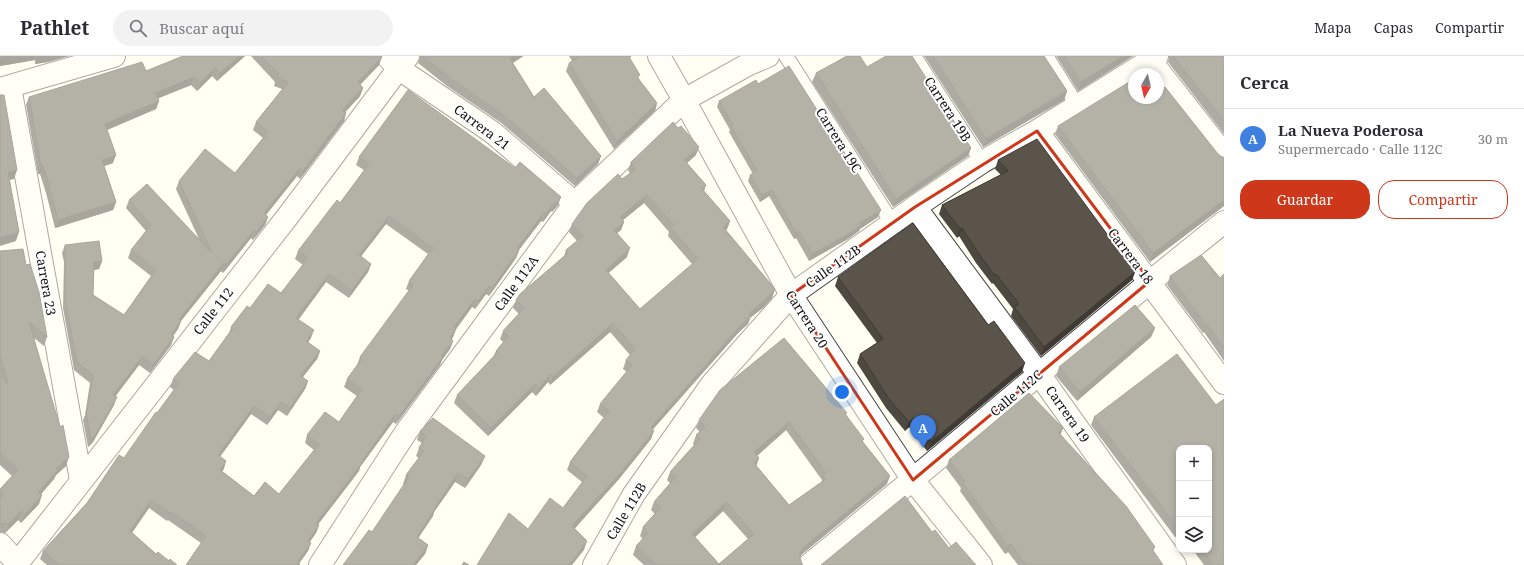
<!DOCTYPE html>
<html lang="es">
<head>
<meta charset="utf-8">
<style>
  body { margin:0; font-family:"Noto Serif",serif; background:#f2f2f3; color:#2b2b33 }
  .controls { position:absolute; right:12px; bottom:12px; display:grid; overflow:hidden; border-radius:8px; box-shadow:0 2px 6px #0003 }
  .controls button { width:36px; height:36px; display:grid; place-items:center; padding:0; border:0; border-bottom:1px solid #e1e1e2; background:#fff; color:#2b2b33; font:20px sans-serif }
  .compass { position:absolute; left:1128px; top:12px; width:36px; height:36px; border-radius:50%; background:#fff; box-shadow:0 2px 6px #0003; rotate:188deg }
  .you { position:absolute; left:842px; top:336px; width:14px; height:14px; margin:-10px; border:3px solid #fff; border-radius:50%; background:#1a73e8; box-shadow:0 0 0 6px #1a73e833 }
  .badge { display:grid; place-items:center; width:26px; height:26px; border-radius:50%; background:#ce371a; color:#fff; font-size:13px; font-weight:700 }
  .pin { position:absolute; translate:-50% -33px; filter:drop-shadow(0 1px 2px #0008) }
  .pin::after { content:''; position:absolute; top:21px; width:14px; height:12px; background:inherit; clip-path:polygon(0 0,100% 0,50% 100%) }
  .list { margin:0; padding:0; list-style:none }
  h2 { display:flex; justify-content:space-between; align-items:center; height:52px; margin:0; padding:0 16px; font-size:17px }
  h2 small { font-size:13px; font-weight:400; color:#7c7c81 }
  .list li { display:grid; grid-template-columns:26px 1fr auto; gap:12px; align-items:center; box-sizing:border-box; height:60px; padding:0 16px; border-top:1px solid #e1e1e2 }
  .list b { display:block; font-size:15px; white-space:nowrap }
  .list p { margin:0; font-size:13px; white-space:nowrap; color:#7c7c81 }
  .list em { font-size:13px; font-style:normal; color:#7c7c81 }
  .actions { display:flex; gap:8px; padding:12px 16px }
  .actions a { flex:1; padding:9px 0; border:1px solid #ce371a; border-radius:16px; text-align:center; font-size:14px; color:#ce371a }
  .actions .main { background:#ce371a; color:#fff }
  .icon { flex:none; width:22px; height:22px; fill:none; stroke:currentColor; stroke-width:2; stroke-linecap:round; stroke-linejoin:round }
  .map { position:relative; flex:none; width:1224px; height:509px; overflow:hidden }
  header { display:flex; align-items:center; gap:24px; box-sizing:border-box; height:56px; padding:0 20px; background:#fff; border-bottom:1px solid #e1e1e2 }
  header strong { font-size:19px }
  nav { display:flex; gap:22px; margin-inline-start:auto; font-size:14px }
  .search { width:280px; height:36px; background:#f2f2f3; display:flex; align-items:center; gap:10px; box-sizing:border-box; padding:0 14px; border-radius:22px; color:#7c7c81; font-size:15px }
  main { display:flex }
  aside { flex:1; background:#fff }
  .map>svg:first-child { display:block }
</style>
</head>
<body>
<header>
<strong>Pathlet</strong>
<div class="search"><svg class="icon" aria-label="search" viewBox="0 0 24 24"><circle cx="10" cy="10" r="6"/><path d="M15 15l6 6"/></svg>Buscar aquí</div>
<nav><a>Mapa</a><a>Capas</a><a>Compartir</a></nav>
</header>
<main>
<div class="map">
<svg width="1224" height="509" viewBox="0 0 1224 509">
  <rect width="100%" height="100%" fill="#fffff3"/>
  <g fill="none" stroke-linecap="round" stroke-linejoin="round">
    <!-- lane casing -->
    <g stroke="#434343" stroke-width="16">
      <path id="lane" d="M786,0L893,168
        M914,0L982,106
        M1046,0L1077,49"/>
    </g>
    <!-- street casing -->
    <g stroke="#434343" stroke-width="24">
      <path id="street" d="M387,0L398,12L492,76L575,147
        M659,0L684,44L791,239L913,424L981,509
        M1150,4L1224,98
        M10,31L81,424
        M0,33L114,0
        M1037,75L1224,327
        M915,151L1039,318L1175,509
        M0,488L19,509
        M16,509L288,160L408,0
        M320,509L406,376L575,147L684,44L749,8L768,0
        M594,509L634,438L712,328L791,239L915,151L982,106L1037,75L1157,0
        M809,509C948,396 1084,278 1224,166"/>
    </g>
    <!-- lane -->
    <use href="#lane" stroke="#fff" stroke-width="14"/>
    <!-- street -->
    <use href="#street" stroke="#fff" stroke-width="22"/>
  </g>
  <!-- wall -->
  <path fill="#4d4840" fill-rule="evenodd" d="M0,0H69L48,6L35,8V4L0,10Z
    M245,0L217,25L212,20L197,35L191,29L158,42L159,45L156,53L107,74L113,107L104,110L116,146L113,154L55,172L46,137L40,118H38L26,49L29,41L146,15Z
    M251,0H381L379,9L360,29L363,32L360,40L345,56L346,57L344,65L300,123L297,120L266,159L268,161L265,169L253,184L251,182L223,217L221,215L181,265L178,273L173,280L174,281L171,289L150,317L139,309L115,341L114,349L93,386L88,391L83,364L85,359L90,327L74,314L63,252L64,206L62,197L65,189L102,205L99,213L94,214L93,239L124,259L151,220L128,202L131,194L146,175L126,152L129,144L199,183L176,133L179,125L235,117L263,82L253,74L256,66L282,33L274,30L275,26Z
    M420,0H523L522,1L513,7L534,41L601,100L598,108L575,130L500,66L447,30L418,7Z
    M569,0H631L630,2L639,23L657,47L655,55L614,93L566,15L569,7L572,5Z
    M924,0H1044L1067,35L1064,44L983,91Z
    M1056,0H1133L1078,35Z
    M1169,0H1224V78L1168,6Z
    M867,11L971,92L968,100L893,151L812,26L816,17Z
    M758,28L878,161L860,173L859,175L848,183L809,205L796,182L794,183L769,140L760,146L748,125L750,119L753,118L729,76L730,74L717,51L719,45Z
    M408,34L558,149L552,156L551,155L543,166L541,165L519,194L516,202L489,240L486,238L475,253L472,251L456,273L453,281L452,283L453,285L450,293L442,304L440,309L396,368L393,366L360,411L359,415L318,468L319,469L316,477L309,486L308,495L299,507L300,508L299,509H186L201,487L168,464L167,465L149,452L132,477L156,498L177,509H47L40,503L43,495L87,447L124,402L174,334L170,331L173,323L209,305L229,277L231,271L250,252L281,237L303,209L295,203L298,195L340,147L364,114L356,109L359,101ZM386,168L428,198L409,225L406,233L409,235L360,301L357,309L347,323L344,331L357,340L339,366L307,379L305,387L314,394L279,438L254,440L222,415L226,405L220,401L251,358L267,369L278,354L287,360L305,333L308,325L303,321L317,303L320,295L308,286L311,282L298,263L326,226L349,242L368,216L371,208L361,200Z
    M1134,42L1222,101H1224V150L1150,206L1055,78L1058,70Z
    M696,99L687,107L706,129L704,135L730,165L727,173L726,174L775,233L772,242L764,251L750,262L748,268L738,277L653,373L651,383L619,423L574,473L584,494L528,473L563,452L582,426L567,414L570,406L604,362L597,356L600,348L627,316L623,313L626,304L630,299L610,276L550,329L548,326L536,340L532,336L488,380L454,347L457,339L493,301L496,295L503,286L500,283L503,275L519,258L513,252L516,244L564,200L566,194L577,185L569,176L572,168L622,123L630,118L628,114L631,106ZM644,147L669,176L668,180L692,208L640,253L608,217L627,201L617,177L621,174L624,166L623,164Z
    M998,104L1135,216L1132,224L1041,300L1011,260L1013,253L993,227L992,228L976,207L959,180L957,182L939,158L942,149L1001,119L995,113Z
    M0,195L26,209L47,281L44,290L34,282L66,410L56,419L54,423L41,438L39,448L21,467L18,464L5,477L0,476V433L12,420L0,409Z
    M1224,218V305L1204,276L1203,277L1167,229L1170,220L1220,222Z
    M838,221L1022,316L927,395L909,371L905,375L886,352L857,307L860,298L877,287L835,230Z
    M1155,272L1151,281L1077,345L1056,320L1059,311Z
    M1216,349L1224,509H1204L1193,494H1209L1179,392V478L1175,481L1091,369L1094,361Z
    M846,359L863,386L887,428L801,499L800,502L802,508L803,509H644L633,499L636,490L643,483L640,480L643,471L655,458L651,454L654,446L670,427L667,424L670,416L694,389L693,388L696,379L700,376L696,372L699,364ZM786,374L822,424L821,427L789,449L756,410L757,400ZM723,455L748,483L719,508L695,481Z
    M420,375L485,400L481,409L465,432L455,426L434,456L433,460L418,482L428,489L425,498L416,509H343L372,476L404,428H403L406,419L419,402L416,400L419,392L422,387L417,384Z
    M1061,379L1155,491L1153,495L1163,509H1018L1008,496L1005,498L960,435L961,432L946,412L949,404Z"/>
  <!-- shaded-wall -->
  <path fill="#3f3b34" d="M13,0H36L35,4L0,10V4L1,2Z
    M38,0H69L48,6L35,8Z
    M239,0H245L217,25L220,17Z
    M514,0H523L522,1L507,10L510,3Z
    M1123,0H1133L1078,35L1081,26Z
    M382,1L379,9L355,34L358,26Z
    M215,12L212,20L197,35L200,27Z
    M194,21L191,29L152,45L155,37Z
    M363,32L360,40L340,62L342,54Z
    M1067,35L1064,44L983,91L986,83Z
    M159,45L156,53L102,76L105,68Z
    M657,47L655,55L614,93L617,85Z
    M346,57L344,65L300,123L303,115Z
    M699,91L696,99L681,112L684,104Z
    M971,92L968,100L893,151L896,143Z
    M116,99L113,107L99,112L102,104Z
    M601,100L598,108L575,130L577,122Z
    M41,110H43L40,118H38Z
    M300,112L297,120L261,165L264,157Z
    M17,114L14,123L5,125L8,116Z
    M706,129L703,137L702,133Z
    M772,134L769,140L760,146L762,139Z
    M647,139L644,147L617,169L620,161Z
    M561,141L558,149L552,156L555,148Z
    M1224,144V150L1150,206L1153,197Z
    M116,146L113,154L55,172L58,164Z
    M554,147L551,155L543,166L546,158Z
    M881,154L878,161L860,173L859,175L848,183L809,205L812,198Z
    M544,157L541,165L514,200L517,192Z
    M389,160L386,168L356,207L359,199Z
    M268,161L265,169L253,184L256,176Z
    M730,165L727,173L720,179L723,171Z
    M624,166L621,174L611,182L614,174Z
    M962,172L959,180L957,182L960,173Z
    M254,174L251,182L223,217L226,209Z
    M799,175L796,182L794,183L796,177Z
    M19,176L16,185L0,190V182Z
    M630,192L627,201L603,222L606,214Z
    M519,194L516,202L489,240L492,232Z
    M102,205L99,213L91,214L94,206Z
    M224,207L221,215L176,271L179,263Z
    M371,208L368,216L349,242L352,234Z
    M1135,216L1132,224L1041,300L1044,291Z
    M329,218L326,226L294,270L296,262Z
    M489,230L486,238L475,253L478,245Z
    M775,233L772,242L764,251L750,262L748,268L738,277L648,379L651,371L749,258Z
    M475,243L472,251L451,280L454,271Z
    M181,265L178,273L168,287L171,279Z
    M613,267L610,276L550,329L553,321Z
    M1207,268L1204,276L1203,277L1206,269Z
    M1155,272L1151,281L1077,345L1080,336Z
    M456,273L453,281L447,290L450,282Z
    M314,274L311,282L303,293L306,285Z
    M174,281L171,289L150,317L153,309Z
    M453,285L450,293L442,304L440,309L396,368L399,360L441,300Z
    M320,295L317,303L297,328L300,320Z
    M142,301L139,309L110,347L113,339Z
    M1025,307L1022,316L927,395L931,386Z
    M551,318L548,326L536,340L539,332Z
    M308,325L305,333L287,360L290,352Z
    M535,328L532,336L488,380L491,372Z
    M117,341L114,349L93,386L88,391L91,383Z
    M281,346L278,354L267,369L270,361Z
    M254,350L251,358L215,407L218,399Z
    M395,358L393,366L360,411L359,415L313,475L316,467L361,407Z
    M913,362L909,371L905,375L909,366Z
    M789,366L786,374L751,405L754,396Z
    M1063,372L1060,380L1058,376Z
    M654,375L651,383L619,423L569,479L572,470Z
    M485,400L481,409L465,432L468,423Z
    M69,401L66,410L56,419L54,423L35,445L38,436L56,413Z
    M759,402L756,411L754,407Z
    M226,405L224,413L217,422L220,414Z
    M458,417L455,426L434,456L433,460L413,490L417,481L435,451Z
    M890,420L887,428L801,499L797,505L800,496L804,491Z
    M42,439L39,448L21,467L25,458Z
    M151,444L149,452L127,483L130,475Z
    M726,446L723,455L689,487L692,478Z
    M21,455L18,464L5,477L9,468Z
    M319,469L316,477L305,493L308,485Z
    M1179,471V478L1175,481L1178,472Z
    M587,485L584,494L572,509H569Z
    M311,487L308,495L298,509L297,506Z
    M1011,488L1008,496L1005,498L1008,490Z
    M428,489L425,498L416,509H413Z"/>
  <!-- building -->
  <path fill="#5a544b" stroke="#3f3b34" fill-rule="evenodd" d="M0,0H13L1,2Z
    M183,0H239L220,17L215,12L200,27L194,21L155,37L159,45L105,68L116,99L102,104L116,146L58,164L49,129L43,110H41L29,41L142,6L146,15Z
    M261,0H381L382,1L358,26L363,32L342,54L346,57L303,115L300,112L264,157L268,161L256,176L254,174L226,209L224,207L179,263L181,265L171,279L174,281L153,309L142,301L113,339L117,341L96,378L91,383L86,356L87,355L93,319L77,306L65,244L66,198L65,189L99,185L102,205L94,206L93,239L124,259L156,214L131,194L151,169L129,144L147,128L212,197L179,125L205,93L235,117L268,76L256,66L288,27L277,21L279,18Z
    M422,0H514L510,3L534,41L544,32L601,100L577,122L503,59L450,22Z
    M577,0H631L629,1L640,19L637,21L657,47L617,85L569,7L578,2Z
    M847,0H860L867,11L886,0H912L971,92L896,143L816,17Z
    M933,0H1044L1067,35L986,83Z
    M1064,0H1123L1081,26Z
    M1173,0H1224V65Z
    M789,10L881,154L860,167L861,169L850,177L812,198L799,175L796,177L772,134L762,139L750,119L757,115L731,70L733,69L719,45L756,24L758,28Z
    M1134,23V42H1158V36L1165,31L1218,98L1222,101H1224V144L1153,197L1058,70Z
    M408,34L515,112L520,106L561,141L555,148L554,147L546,158L544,157L517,192L519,194L492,232L489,230L478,245L475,243L454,271L456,273L450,282L453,285L441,300L443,301L399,360L395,358L361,407H362L316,467L319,469L308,485L311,487L297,506L300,508L299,509H186L206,480L171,456L170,457L151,444L130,475L156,498L158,496L169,505L170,503L177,509H59L43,495L87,447L119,399L124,402L156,356L157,357L179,327L173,323L195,296L209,305L233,272L231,271L247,250L250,252L268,228L281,237L308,202L298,195L337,144L340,147L369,108L359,101ZM389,160L433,192L409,225L413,229L360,301L362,303L347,323L362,333L339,366L325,356L307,379L319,388L279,438L265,426L254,440L220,414L226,405L218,399L254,350L270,361L281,346L290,352L308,325L300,320L320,295L306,285L314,274L296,262L329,218L352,234L371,208L359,199Z
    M0,39H4L17,114L8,116L19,176L0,182Z
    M673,66L678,72L681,70L699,91L684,104L706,129L702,133L730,165L723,171L775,233L767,242L749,258L751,260L741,269L651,371L654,375L622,415L572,470L587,485L569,509H477L509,457L528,473L550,442L563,452L587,420L570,406L609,355L600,348L632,309L626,304L635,293L613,267L553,321L551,318L539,332L535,328L491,372L457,339L498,296L496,295L509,280L503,275L524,252L516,244L520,238L568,197L566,194L583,180L572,168L587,147L618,118L622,123L635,114L631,106ZM647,139L674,169L671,172L698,203L640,253L606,214L630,192L614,174L624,166L620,161Z
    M1037,83L1135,216L1044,291L1014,251L1019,248L996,218L995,220L979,198L962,172L960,173L942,149L1008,115L998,104Z
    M913,167L988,269L994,265L1025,307L931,386L913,362L909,366L889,343L860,298L883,283L838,221Z
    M23,193L26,209L30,208L39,236L47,281L29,266L60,371L63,369L69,401L56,413L58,414L38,436L42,439L25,458L21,455L9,468L1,467H0V442L3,438L0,435V433L18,414L0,397V320L8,328L0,300V195Z
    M1201,199L1220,222L1224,218V292L1207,268L1206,269L1170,220Z
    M1135,249L1155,272L1080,336L1059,311Z
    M784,282L847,357L845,358L864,383L862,385L890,420L804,491L800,496V502L802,508L803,509H657L636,490L648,477L643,471L661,451L654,446L676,421L670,416L700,383L696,379L705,371L699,364L720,334ZM789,366L826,417L823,420L826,423L789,449L754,407L759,402L754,396ZM726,446L754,478L719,508L692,478Z
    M1177,298L1216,349L1224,343V509H1213L1203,494H1209V392H1179V471L1178,472L1094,361Z
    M1029,337L1063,372L1058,376L1126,450L1155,491L1152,493L1163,509H1026L1011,488L1008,490L963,427L965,425L949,404Z
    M433,362L485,400L468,423L458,417L435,451H436L417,481L428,489L413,509H343L369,474L372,476L409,421L406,419L424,395L419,392L426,380L420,375Z
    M905,440L932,476L935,474L949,492L956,486L976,509H821Z
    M464,506L469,509H462Z"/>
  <!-- marked area -->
  <path d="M0 0H1224V509H0ZM1037,75L1150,225L913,424L791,239L915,151Z" fill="#fffff3" fill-opacity=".55" fill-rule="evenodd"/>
  <path fill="none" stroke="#ce371a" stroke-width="3" stroke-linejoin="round" d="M1037,75L1150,225L913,424L791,239L915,151Z"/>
  <g text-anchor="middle" stroke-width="4" stroke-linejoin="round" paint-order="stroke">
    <!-- street labels -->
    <g font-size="13" fill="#101010" stroke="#fff">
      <text transform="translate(948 53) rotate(57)" y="5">Carrera 19B</text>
      <text transform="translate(482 71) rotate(37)" y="5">Carrera 21</text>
      <text transform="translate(839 84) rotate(58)" y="5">Carrera 19C</text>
      <text transform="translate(1131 200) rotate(53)" y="5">Carrera 18</text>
      <text transform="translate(833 210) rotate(-35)" y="5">Calle 112B</text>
      <text transform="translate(46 227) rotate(80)" y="5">Carrera 23</text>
      <text transform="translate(516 227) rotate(-54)" y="5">Calle 112A</text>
      <text transform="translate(213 255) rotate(-52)" y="5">Calle 112</text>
      <text transform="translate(807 263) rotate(57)" y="5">Carrera 20</text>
      <text transform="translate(1016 337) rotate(-40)" y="5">Calle 112C</text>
      <text transform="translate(1068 358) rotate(55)" y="5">Carrera 19</text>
      <text transform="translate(626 455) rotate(-59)" y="5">Calle 112B</text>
    </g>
  </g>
</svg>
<div class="controls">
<button>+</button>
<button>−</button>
<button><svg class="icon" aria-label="layers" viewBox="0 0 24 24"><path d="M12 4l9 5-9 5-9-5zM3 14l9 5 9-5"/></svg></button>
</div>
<svg class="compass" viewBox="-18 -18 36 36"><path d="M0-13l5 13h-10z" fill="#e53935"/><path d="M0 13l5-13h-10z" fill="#7c7c81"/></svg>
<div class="you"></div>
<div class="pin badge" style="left:923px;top:392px;background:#3f7fe0">A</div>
</div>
<aside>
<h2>Cerca<small></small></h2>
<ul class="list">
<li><span class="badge" style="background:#3f7fe0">A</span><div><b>La Nueva Poderosa</b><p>Supermercado · Calle 112C</p></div><em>30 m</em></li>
</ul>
<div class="actions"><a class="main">Guardar</a><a>Compartir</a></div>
</aside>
</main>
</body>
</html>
